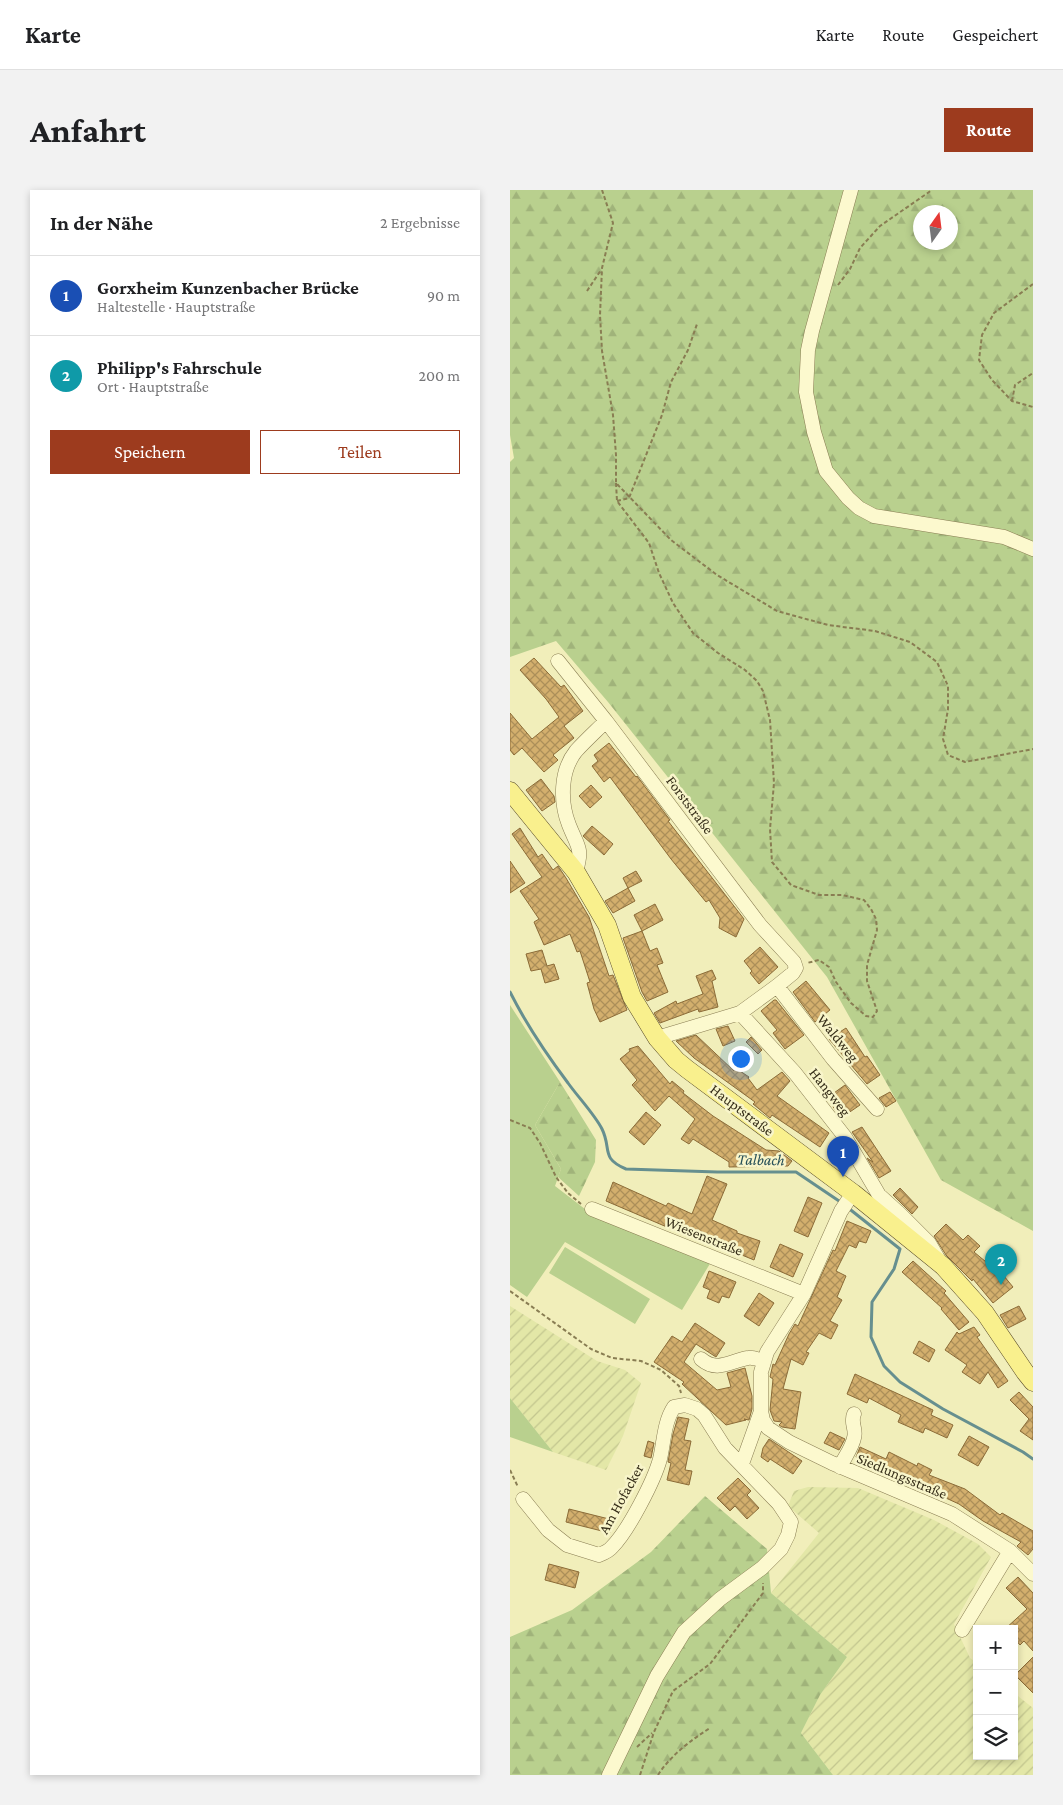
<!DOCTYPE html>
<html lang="de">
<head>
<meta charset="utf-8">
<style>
  body { margin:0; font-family:"Crimson Pro",serif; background:#f2f2f2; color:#202124 }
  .controls { position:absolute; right:15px; bottom:15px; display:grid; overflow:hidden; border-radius:0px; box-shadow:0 2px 8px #0003 }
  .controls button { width:45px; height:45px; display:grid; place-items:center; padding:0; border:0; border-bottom:1px solid #e0e0e0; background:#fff; color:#202124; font:25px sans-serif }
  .compass { position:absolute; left:403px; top:15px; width:45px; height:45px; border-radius:50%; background:#fff; box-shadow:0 2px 8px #0003; rotate:14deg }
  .you { position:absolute; left:230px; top:868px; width:18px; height:18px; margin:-12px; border:4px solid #fff; border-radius:50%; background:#1a73e8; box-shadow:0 0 0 8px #1a73e833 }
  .badge { display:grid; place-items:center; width:32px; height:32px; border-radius:50%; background:#9d3b1e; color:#fff; font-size:16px; font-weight:700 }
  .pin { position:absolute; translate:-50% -41px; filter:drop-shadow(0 1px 2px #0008) }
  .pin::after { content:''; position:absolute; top:26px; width:18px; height:15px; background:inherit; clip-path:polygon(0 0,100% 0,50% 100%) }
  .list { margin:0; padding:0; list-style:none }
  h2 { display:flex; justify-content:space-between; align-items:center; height:65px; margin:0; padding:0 20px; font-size:21px }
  h2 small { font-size:16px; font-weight:400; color:#757577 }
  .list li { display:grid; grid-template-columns:32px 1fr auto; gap:15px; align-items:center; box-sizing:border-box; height:80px; padding:0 20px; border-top:1px solid #e0e0e0 }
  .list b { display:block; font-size:19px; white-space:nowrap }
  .list p { margin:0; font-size:16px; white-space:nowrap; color:#757577 }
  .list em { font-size:16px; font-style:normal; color:#757577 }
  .actions { display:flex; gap:10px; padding:15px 20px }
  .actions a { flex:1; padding:11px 0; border:1px solid #9d3b1e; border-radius:0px; text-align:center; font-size:18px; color:#9d3b1e }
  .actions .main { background:#9d3b1e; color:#fff }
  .icon { flex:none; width:28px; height:28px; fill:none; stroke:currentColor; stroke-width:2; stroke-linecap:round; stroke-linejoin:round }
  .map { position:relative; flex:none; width:523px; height:1585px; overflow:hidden; border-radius:0px }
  header { display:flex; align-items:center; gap:30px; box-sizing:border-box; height:70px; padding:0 25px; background:#fff; border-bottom:1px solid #e0e0e0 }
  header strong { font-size:24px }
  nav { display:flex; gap:28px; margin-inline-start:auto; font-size:18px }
  .intro { display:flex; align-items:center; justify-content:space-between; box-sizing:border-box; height:120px; padding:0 30px }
  h1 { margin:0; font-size:35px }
  .button { padding:12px 22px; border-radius:0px; background:#9d3b1e; color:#fff; font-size:18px; font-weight:700 }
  main { display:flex; gap:30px; padding:0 30px }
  aside { flex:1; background:#fff; border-radius:0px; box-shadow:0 2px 8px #0003 }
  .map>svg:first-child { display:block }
</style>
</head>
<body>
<header>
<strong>Karte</strong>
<nav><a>Karte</a><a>Route</a><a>Gespeichert</a></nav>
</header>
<div class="intro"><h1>Anfahrt</h1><a class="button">Route</a></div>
<main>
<aside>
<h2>In der Nähe<small>2 Ergebnisse</small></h2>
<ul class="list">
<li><span class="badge" style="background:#1a4fb4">1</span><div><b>Gorxheim Kunzenbacher Brücke</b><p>Haltestelle · Hauptstraße</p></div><em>90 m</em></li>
<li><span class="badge" style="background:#0f9aa8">2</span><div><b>Philipp's Fahrschule</b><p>Ort · Hauptstraße</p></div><em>200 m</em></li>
</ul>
<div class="actions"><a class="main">Speichern</a><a>Teilen</a></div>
</aside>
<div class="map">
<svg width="523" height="1585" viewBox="0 0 523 1585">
  <defs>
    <pattern id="farmland-furrows" width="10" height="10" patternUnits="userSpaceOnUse" patternTransform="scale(1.25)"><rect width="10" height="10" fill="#e3e7a7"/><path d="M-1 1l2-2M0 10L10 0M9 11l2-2" fill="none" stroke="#c3c68f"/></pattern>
    <pattern id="forest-firs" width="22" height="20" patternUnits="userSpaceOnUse" patternTransform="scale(1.25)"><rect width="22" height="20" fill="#b9d08e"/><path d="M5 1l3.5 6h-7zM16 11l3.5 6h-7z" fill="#a0b37a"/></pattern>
    <pattern id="building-cross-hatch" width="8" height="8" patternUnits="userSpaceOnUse" patternTransform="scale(1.25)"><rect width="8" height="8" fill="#d3af6d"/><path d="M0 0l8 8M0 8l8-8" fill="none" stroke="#ac8f59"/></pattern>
  </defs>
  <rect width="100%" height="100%" fill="#f1eeba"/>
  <!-- farmland -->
  <path fill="url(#farmland-furrows)" d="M0,1116L87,1171L115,1180L131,1193L113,1246L96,1280L43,1262L0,1208Z
    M298,1297L348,1298L424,1330L468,1354L481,1367L444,1434L460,1468L467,1473V1566H504V1503L523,1518V1585H323L291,1543L310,1505L337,1467L261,1403L309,1343L278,1316L284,1301Z"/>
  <!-- grass -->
  <path fill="#b9d08e" d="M0,815L50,892L25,935L51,979L45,996L84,1026L201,1072L172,1120L55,1052L17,1107L0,1095Z
    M55,1057L140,1109L125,1134L39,1083Z
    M0,1208L43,1262L0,1247Z"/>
  <!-- forest -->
  <path fill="url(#forest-firs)" fill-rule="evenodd" d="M0,0H523V1041L431,990L317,787L98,512L46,451L0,467V272L4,268L0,245ZM410,22H440V52H410Z
    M50,892L86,950L85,972L69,1006L48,987L51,979L25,935Z
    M195,1306L257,1359L261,1403L337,1467L310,1505L291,1543L323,1585H0V1447L62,1420L141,1362Z"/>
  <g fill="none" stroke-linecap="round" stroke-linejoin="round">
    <!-- stream -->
    <path stroke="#668f8f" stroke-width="3" d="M0,802C16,834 37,865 58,893C68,907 85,925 92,939C102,959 90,968 116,979L207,982H286L332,1013
      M337,1017L390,1059L384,1079L362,1112L361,1147L374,1176L390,1192L433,1219L513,1262L523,1269"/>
  </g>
  <!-- building -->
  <path fill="url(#building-cross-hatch)" stroke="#8b6b37" d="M24,468L51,497L54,495L73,521L54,536L64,548L43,565L48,570L34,582L12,558L4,565L0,560V523L22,549L49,527L36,509L10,480Z
    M99,553L126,587L127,586L160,630L158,631L234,729L226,747L209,738L210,728L199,710L196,712L161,669L100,587L94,592L82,576L88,571L84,565Z
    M31,589L44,606L45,612L32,621L16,600Z
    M81,595L92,607L80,618L69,606Z
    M82,636L103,654L94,665L73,646Z
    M10,638L28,667L32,664L43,680L48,676L56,688L79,727L99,786L103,785L117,820L90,832L84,819L77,793L80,792L70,761L67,762L60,744L34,755L24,732L29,729L10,701L32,687L2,644Z
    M0,671L15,693L0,703Z
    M126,681L132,691L118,698L113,688Z
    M118,698L125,711L103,723L95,711Z
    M145,714L153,730L132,741L124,725Z
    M132,741L140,761L147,758L153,773L147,775L158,802L137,811L132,802L113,748Z
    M250,757L268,777L249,794L240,783L242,781L234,771Z
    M32,760L37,776L44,774L49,789L35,793L31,779L21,781L16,764Z
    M202,780L206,789L202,791L208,817L189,822L188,819L150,833L144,823L166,811L167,814L193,804L186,786Z
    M296,791L320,820L305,832L283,802Z
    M264,810H266L294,845L275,859L263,843L267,840L251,821Z
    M218,836L225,851L213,856L206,839Z
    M336,838L355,867L357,866L370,885L357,894L319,849Z
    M186,845L224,881L221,875L239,887L238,888L247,900L272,882L280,891L267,906L319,943L310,957L262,925L260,928L243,914L245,912L184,868L166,851Z
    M241,847L252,860L248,864L236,852Z
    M128,856L160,894L162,891L174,901L173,903L203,926L256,960L269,961L282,971L278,976L219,977V972L183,949L179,954L171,949L185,929L159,906L145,921L122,895L127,890L110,869L120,861L119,859Z
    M335,895L350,915L331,928L317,908Z
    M380,902L386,911L376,917L369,908Z
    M136,922L151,935L134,955L119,942Z
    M352,937L381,981L369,988L357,968L363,972L342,942Z
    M197,986L217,994L202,1030L227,1041V1043L250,1051L244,1070L193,1049L192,1052L96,1011L103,992L156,1016L158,1013L182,1024Z
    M390,998L408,1017L402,1024L383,1005Z
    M298,1007L312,1013L298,1047L284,1041Z
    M337,1031L361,1041L356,1053L349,1051L346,1058L339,1055L326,1081L336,1086L327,1107L332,1110L320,1131L328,1135L321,1149L309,1143L296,1162L299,1163L293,1175L281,1169L273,1199L291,1202L285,1239L272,1237L269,1235L272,1232L264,1231L260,1220L263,1189L260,1187L263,1174L265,1175L279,1144L285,1134L288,1136L323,1060L325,1061Z
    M436,1034L453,1050L458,1045L470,1056L464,1062L487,1081L489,1080L503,1097L483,1113L463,1089L462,1091L436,1065L424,1046Z
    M270,1054L293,1064L283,1087L260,1077Z
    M403,1071L436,1101L434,1103L459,1132L449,1140L431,1119L432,1118L392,1082Z
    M199,1081L226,1092L219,1108L212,1106L209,1113L197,1108L200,1100L193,1097Z
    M249,1103L264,1113L249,1136L234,1126Z
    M509,1116L516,1129L498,1138L490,1125Z
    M185,1133L215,1153L206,1167L186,1154L174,1172L207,1200L221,1197L217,1183L235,1178L242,1206V1219L239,1230L234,1229L236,1230L216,1235L172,1194L174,1192L144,1172L162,1146L172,1152Z
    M464,1137L470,1145L467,1147L498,1191L488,1198L478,1182L470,1194L452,1182L457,1175L435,1160L447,1142L449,1144Z
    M409,1151L425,1160L419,1172L403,1163Z
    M345,1184L423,1220L421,1225L443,1235L437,1248L415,1238L413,1243L388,1232L391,1225L359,1208L357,1213L337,1204Z
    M509,1202L523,1217V1250L510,1241L519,1229L500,1210Z
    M168,1227L179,1229L174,1250L181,1251L175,1280L182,1281L179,1295L157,1290L161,1273L158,1272L163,1244Z
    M320,1242L335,1249L329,1260L314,1253Z
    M459,1246L479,1257L468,1276L448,1265Z
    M259,1249L292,1271L283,1284L260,1269L258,1272L251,1267L253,1258Z
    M138,1251L144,1253L141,1268L134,1266Z
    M350,1257L376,1269L379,1262L407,1276L408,1273L422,1280L419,1285L455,1299L490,1325L492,1323L523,1341V1359L518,1365L507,1356L511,1352L473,1331L449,1314L346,1267Z
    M228,1288L241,1301L237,1305L249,1318L237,1329L225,1316L220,1321L207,1308Z
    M59,1319L103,1330L100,1343L56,1332Z
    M39,1374L69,1382L65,1398L35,1390Z
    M508,1387L523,1403V1461L514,1451L510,1455L504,1448V1439H495L517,1419L496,1398Z
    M523,1467V1503L505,1485Z"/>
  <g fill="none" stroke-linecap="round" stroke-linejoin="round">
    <!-- minor casing -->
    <g stroke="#897d53" stroke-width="15">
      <path id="minor" d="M341,0L302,141L298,160L296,202L304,242L316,281L338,308L349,318L364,326L494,347L523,359
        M48,471L96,531L250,735L284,772L286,778L283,783L267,796L230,823L147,848
        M66,682C73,657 68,658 59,635C50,612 50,581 66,561C75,551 86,541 96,531
        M267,796L323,869L367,919
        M230,823L285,883L335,947L369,1005L390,1024L419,1053L429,1070
        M82,1019L294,1104
        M191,1169C207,1183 220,1171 238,1168C243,1167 249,1170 254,1171
        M251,1221L253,1230L258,1238L279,1252L322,1273L442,1324L500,1361L523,1384
        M232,1274L251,1221V1182L257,1162L294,1104L331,1021L343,1003
        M330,1277C334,1268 342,1258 344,1248C347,1240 340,1233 344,1224
        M13,1309L38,1340L57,1355L89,1365C94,1363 99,1361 102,1357C118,1341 144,1291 150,1269C154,1252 154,1232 164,1217L175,1215L187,1219L194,1225L215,1258L269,1314L281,1332L278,1345L271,1359L252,1378L210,1409L174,1442L147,1486L99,1585
        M452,1440L500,1361"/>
    </g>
    <!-- major casing -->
    <g stroke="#564828" stroke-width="19">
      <path id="major" d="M0,601L66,682L97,735L122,807L147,848L166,870L177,879L343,1003L433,1076L475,1123L515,1182L523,1192"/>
    </g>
    <!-- path -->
    <path stroke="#897d53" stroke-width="2" stroke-dasharray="4 2.5" stroke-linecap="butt" d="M92,0L103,33L92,78L90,125L92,161L103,225L106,265V293L161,350L207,385L267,421L318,435L365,441L400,452L427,472L438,496V519L433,549L438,565L455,572L523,559
      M523,94L484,123L472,145L469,170L482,190L502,211L523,217
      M328,95L340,79L350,58L370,36L422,0
      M77,101L91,80
      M502,211L505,195L523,183
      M106,293L107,311L139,353L149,383L163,413L183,443L208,463L235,480L247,491L253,501L260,530L264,593L260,639L262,672L281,695L309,705H332L354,710L361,719L366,729L367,740L357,775V791L367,821L363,827L356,826L341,813L326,792L319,777L309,770L297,773
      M107,311L119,308L152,225L161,192L178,160L187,134
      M0,930L20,938L30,953L46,987L58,1003L71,1014
      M0,1101L81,1159L102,1168L131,1171L151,1180L169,1196L171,1203
      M0,1280L8,1297
      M127,1557L142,1543
      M130,1585L144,1542L163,1501L200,1474L253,1403V1393
      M148,1585C160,1566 181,1550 200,1538"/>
    <!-- minor -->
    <use href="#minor" stroke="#fcf9ce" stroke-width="14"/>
    <!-- major -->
    <use href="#major" stroke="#f9f08d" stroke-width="18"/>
  </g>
  <g text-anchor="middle" stroke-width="5" stroke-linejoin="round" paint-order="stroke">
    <!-- street labels -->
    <g font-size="15" fill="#372f1a" stroke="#f8f5ca">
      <text transform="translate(180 615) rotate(53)" y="5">Forststraße</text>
      <text transform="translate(328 848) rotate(51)" y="5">Waldweg</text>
      <text transform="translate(320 902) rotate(52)" y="5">Hangweg</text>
      <text transform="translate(232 920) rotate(37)" y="5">Hauptstraße</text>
      <text transform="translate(194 1046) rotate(22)" y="5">Wiesenstraße</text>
      <text transform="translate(392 1286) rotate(23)" y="5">Siedlungsstraße</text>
      <text transform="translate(111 1309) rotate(-61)" y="5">Am Hofacker</text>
    </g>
    <!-- water labels -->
    <g font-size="16" font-style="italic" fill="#275058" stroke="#f8f5ca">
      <text transform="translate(251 969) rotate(1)" y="6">Talbach</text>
    </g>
  </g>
</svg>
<div class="controls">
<button>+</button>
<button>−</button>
<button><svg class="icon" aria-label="layers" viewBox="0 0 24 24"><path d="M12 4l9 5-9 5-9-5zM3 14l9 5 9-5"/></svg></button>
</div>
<svg class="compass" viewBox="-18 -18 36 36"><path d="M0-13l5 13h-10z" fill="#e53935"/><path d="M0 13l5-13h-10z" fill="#757577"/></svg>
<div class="you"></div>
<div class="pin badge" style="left:333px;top:987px;background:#1a4fb4">1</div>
<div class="pin badge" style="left:491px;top:1095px;background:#0f9aa8">2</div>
</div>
</main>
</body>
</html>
